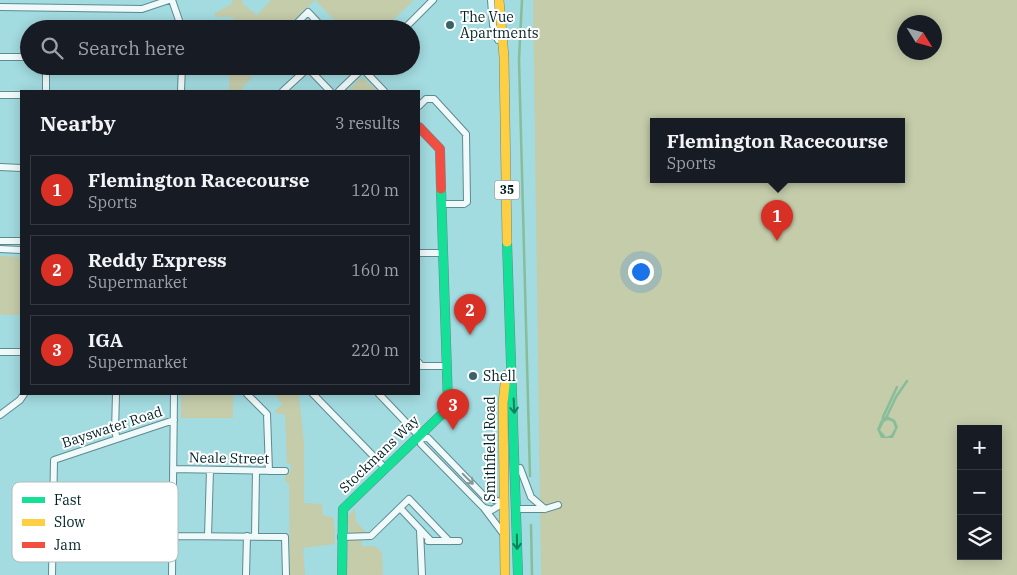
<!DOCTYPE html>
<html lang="en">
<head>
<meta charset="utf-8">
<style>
  body { margin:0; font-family:"IBM Plex Serif",serif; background:#242831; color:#f1f3f6 }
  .controls { position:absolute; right:15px; bottom:15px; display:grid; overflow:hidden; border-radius:0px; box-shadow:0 2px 12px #0003 }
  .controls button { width:45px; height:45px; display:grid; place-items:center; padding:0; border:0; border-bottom:1px solid #363941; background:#171b24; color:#f1f3f6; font:25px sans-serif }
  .compass { position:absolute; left:897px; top:15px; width:45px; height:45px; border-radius:50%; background:#171b24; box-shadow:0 2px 12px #0003; rotate:127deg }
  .you { position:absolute; left:640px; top:271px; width:18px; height:18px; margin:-12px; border:4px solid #fff; border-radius:50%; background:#1a73e8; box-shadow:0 0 0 8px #1a73e833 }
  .badge { display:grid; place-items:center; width:32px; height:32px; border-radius:50%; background:#d93025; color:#fff; font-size:16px; font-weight:700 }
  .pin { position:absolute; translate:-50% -41px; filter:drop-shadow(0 1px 2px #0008) }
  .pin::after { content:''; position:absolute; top:26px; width:18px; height:15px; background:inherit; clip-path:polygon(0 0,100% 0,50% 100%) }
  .popup { position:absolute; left:650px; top:118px; width:255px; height:65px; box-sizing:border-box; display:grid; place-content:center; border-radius:0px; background:#171b24; filter:drop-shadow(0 1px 4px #0005); font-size:16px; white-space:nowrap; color:#9ea1a6 }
  .popup b { font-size:19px; color:#f1f3f6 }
  .popup::after { content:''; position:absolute; left:50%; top:100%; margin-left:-10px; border:10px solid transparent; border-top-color:#171b24 }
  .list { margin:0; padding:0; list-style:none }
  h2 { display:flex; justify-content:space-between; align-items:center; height:65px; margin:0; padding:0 20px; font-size:21px }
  h2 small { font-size:16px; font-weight:400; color:#9ea1a6 }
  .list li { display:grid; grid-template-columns:32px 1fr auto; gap:15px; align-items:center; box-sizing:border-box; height:70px; margin:0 10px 10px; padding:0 10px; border:1px solid #363941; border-radius:0px }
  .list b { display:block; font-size:19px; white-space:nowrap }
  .list p { margin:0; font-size:16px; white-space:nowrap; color:#9ea1a6 }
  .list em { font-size:16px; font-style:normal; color:#9ea1a6 }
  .icon { flex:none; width:28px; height:28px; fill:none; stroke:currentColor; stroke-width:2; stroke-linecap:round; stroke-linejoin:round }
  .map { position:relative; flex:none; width:1017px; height:575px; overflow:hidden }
  .search { position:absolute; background:#171b24; box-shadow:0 2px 12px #0003; left:20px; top:20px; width:400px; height:55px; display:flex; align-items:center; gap:12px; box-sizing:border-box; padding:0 18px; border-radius:28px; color:#9ea1a6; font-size:19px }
  .panel { position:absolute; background:#171b24; box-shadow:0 2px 12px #0003; left:20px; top:90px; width:400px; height:305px; border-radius:0px }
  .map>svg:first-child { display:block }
</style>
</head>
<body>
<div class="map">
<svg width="1017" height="575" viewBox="0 0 1017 575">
  <rect width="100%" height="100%" fill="#a2dbe0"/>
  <!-- green -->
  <path fill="#c5ccaa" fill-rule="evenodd" d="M232,0H242L243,4L257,15L271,0H414L384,29H343L315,0L284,29H231L233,17H215V13L232,4Z
    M533,0H1017V575H541ZM904,22H934V52H904ZM653,122H901V180H653ZM961,429H998V556H961Z
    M229,66H253L247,73L252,78L242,88V91H229Z
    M362,77L377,91H347Z
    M0,256L21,257V315H0Z
    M181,394H233V418H181Z
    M274,394H302L299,397L304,442V503L322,504L323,515L334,518L335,544L303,548L305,575H290L289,484L285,481V475L290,474L291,464H287L285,415L274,412L282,404Z
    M355,509L356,522L367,533L349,534L348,516Z
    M348,540H361L362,546H375L382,553L383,575H347Z"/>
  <!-- water -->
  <path fill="#87bd99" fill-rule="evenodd" d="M887,416L895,420L898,427L893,438H881L877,429L882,418ZM888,420L893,422L895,428L891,435L886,437L880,430L884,422Z"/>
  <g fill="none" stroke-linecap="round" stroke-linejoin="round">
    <!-- stream -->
    <path stroke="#87bd99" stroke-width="2.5" d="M522,0L519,60L530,476
      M887,416L896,397L907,381
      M883,417L897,387
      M531,525L532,575"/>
    <!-- street casing -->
    <g stroke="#5e8b8f" stroke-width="8">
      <path id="street" d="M172,0L182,29
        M491,0L493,25L498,40
        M0,7L142,9L169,0
        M47,29V24
        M291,29L308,12L324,29
        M404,29L433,0
        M0,57H29
        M306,66L330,91
        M361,67L384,91
        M46,91V66
        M181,91L182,66
        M283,91L308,68
        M339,91L365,66
        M0,95H21
        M419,106L426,99H434L466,134L467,202L464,204H442
        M0,167L21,168
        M0,241H21
        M0,249L21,250
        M419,253H443
        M0,352H21
        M419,363L421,366H447
        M116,394L115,432L117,438
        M247,394L267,414L269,471
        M313,394L385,468
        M379,394L419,436L421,444L484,508L492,510L503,503
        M0,415L20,400L24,394
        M419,436L428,438L484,496L503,503
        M520,468L531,497L545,509
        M173,469L285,471
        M400,508L431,541
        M484,508L502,532
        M516,509H545L558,505
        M420,530L422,575
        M172,536L285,537L286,575
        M208,536L210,470
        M255,536L256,471
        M341,537L371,536L409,499L449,541
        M428,541H459
        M52,575L54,460L174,420
        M172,575L174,394
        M246,575L247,536"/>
    </g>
    <!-- fast casing -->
    <g stroke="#5e8b8f" stroke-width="10">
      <path id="fast" d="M507,242L518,575
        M342,575L343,509L443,413L448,403L441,189"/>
    </g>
    <!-- slow casing -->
    <g stroke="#5e8b8f" stroke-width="10">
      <path id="slow" d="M499,0L504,57L507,242
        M505,575L503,403L506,375"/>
    </g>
    <!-- jam casing -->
    <g stroke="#5e8b8f" stroke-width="10">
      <path id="jam" d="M419,127L440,149L441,189"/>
    </g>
    <!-- street -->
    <use href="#street" stroke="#f1fafa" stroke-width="6"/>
    <!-- fast -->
    <use href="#fast" stroke="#16e098" stroke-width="9"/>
    <!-- slow -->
    <use href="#slow" stroke="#ffcf43" stroke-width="9"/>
    <!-- jam -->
    <use href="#jam" stroke="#f24e42" stroke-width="9"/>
  </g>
  <!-- one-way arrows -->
  <defs><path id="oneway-shaft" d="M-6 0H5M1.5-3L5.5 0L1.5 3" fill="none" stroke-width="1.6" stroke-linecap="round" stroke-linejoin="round" transform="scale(1.25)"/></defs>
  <g stroke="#0b815e">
    <use href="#oneway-shaft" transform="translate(514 406) rotate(87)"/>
    <use href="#oneway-shaft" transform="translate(517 542) rotate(89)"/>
  </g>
  <use stroke="#85999a" href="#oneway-shaft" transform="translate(468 479) rotate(45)"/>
  <!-- markers -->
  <g fill="#396366" stroke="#fff" stroke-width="2">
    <circle cx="450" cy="25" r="5"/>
    <circle cx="473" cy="376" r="5"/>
  </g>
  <g text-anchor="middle" stroke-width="4" stroke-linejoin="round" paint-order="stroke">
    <!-- shield labels -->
    <rect fill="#fff" stroke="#4c6466" stroke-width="1" x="494.5" y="180.5" width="25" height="19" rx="4"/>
    <g font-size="12" font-weight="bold" fill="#002225">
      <text x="507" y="194">35</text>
    </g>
    <!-- poi labels -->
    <g font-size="14" fill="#002225" stroke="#fff" text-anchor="start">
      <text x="460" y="22">The Vue<tspan x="460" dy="16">Apartments</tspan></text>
      <text x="483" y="381">Shell</text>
    </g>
    <!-- street labels -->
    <g font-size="14" fill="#002225" stroke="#fff">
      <text transform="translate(112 427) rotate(-18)" y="5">Bayswater Road</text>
      <text transform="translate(490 449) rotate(-90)" y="5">Smithfield Road</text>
      <text transform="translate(379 454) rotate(-44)" y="5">Stockmans Way</text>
      <text transform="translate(229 458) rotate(1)" y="5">Neale Street</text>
    </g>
  </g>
  <!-- legend -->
  <rect x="12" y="482" width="166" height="80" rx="8" fill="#fff" stroke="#b2bdbe" stroke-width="1"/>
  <rect x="22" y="497" width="23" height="6" fill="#16e098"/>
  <rect x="22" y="519" width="23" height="7" fill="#ffcf43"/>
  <rect x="22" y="542" width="23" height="6" fill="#f24e42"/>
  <g font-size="14" fill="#002225">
    <text x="54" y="505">Fast</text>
    <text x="54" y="527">Slow</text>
    <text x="54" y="550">Jam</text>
  </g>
</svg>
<div class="controls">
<button>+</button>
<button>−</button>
<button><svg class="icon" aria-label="layers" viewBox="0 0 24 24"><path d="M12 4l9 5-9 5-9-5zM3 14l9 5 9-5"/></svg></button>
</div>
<svg class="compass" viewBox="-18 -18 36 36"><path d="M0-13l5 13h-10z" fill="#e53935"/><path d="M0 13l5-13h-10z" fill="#9ea1a6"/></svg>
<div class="you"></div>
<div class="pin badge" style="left:777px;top:241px">1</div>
<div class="popup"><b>Flemington Racecourse</b>Sports</div>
<div class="pin badge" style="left:470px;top:335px">2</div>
<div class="pin badge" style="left:453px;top:430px">3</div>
<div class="search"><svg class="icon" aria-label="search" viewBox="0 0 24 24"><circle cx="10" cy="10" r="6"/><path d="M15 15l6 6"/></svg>Search here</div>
<section class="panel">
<h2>Nearby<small>3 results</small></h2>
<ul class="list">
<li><span class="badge">1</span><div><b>Flemington Racecourse</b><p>Sports</p></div><em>120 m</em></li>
<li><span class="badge">2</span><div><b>Reddy Express</b><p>Supermarket</p></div><em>160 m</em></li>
<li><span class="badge">3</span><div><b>IGA</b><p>Supermarket</p></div><em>220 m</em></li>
</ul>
</section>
</div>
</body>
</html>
